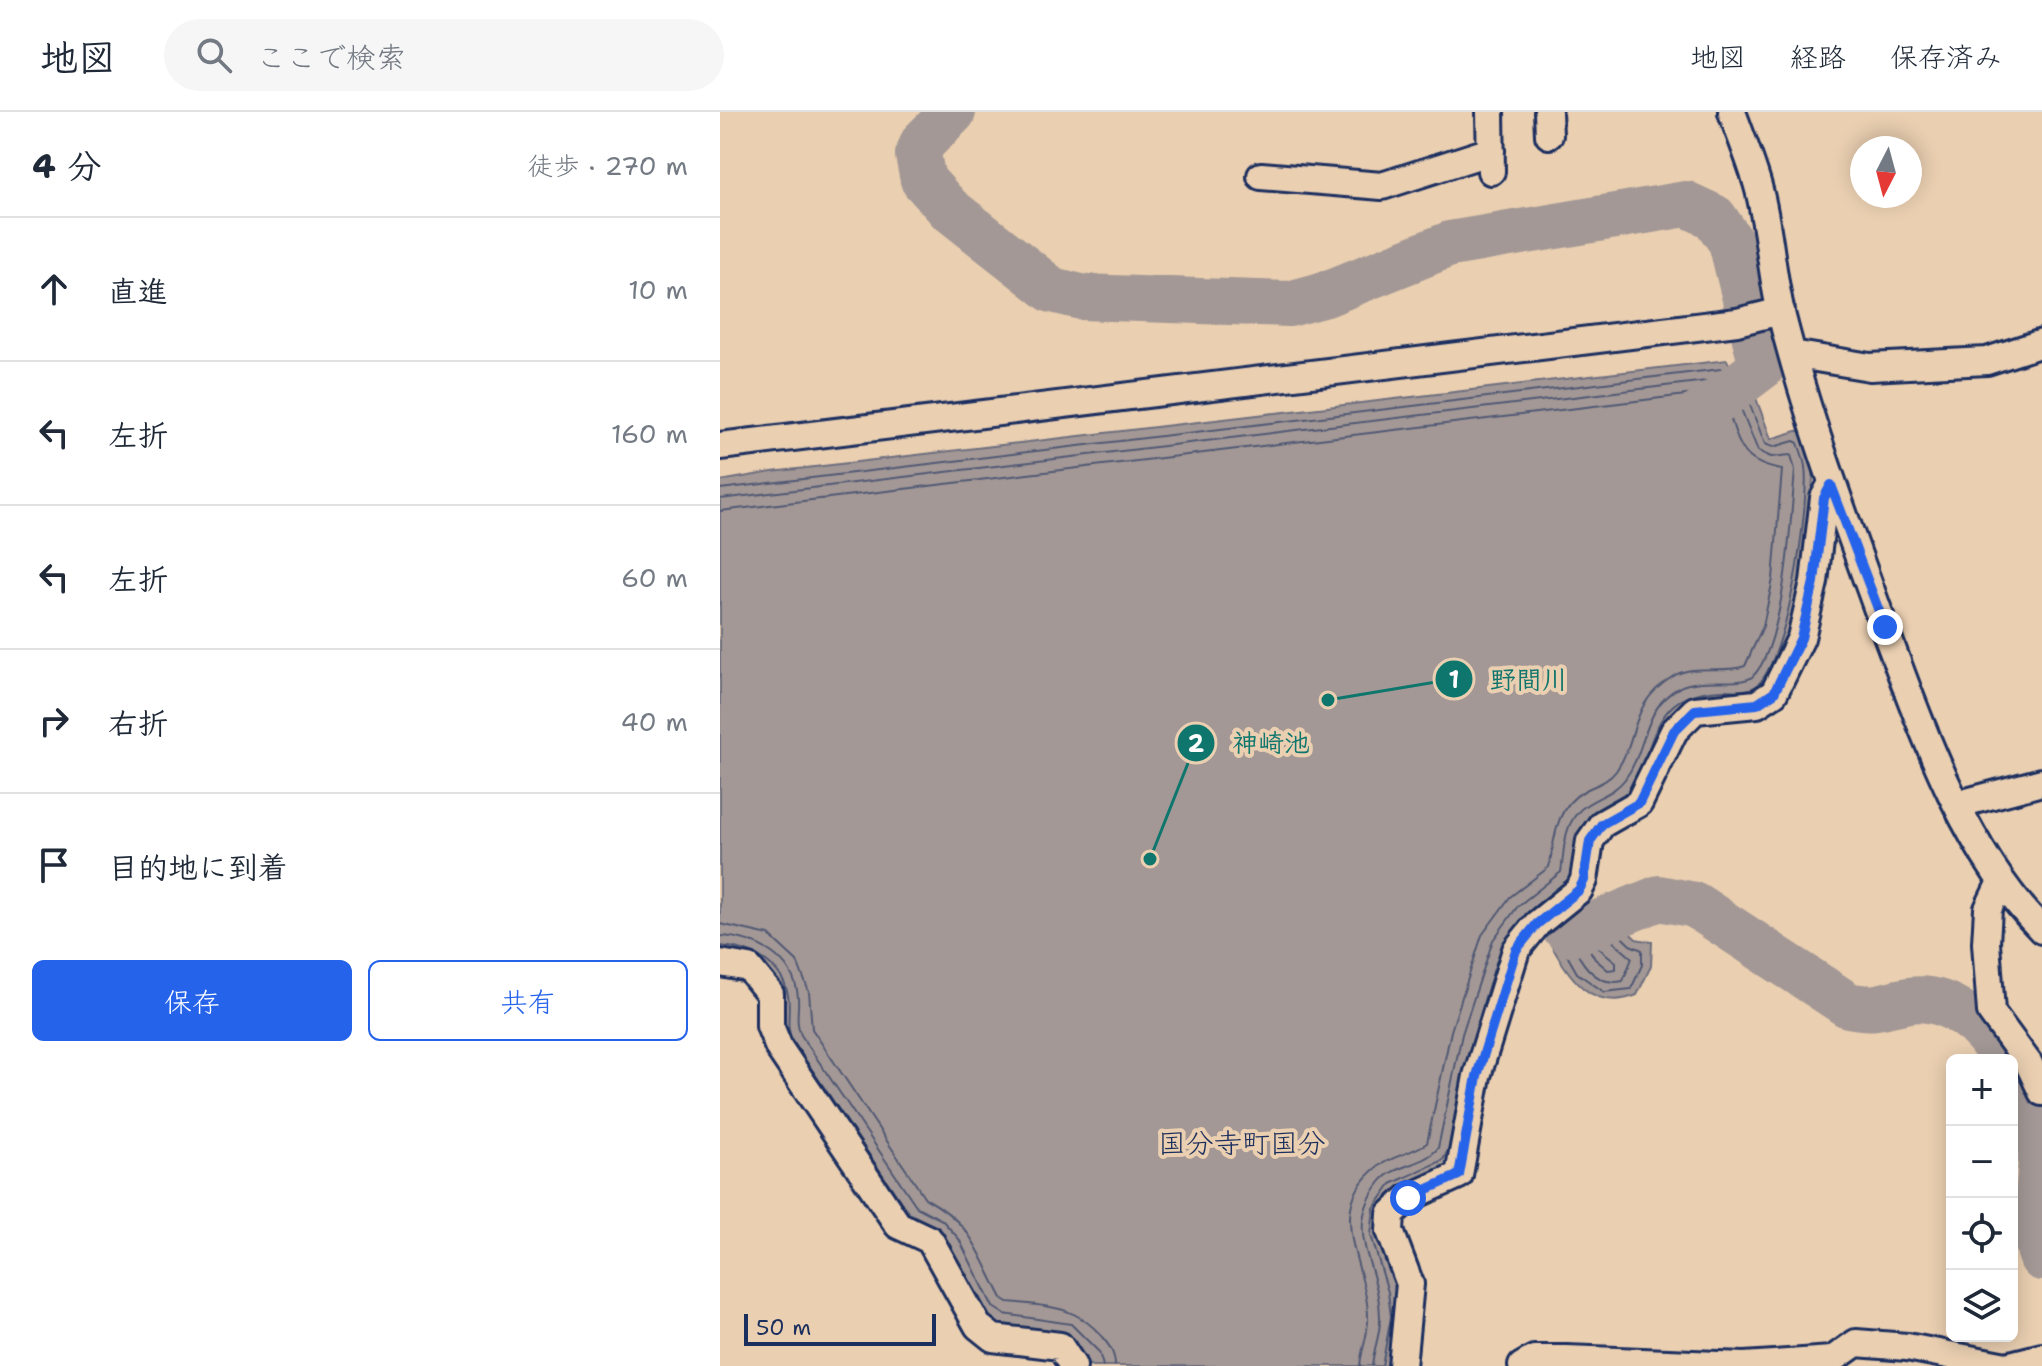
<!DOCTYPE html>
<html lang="ja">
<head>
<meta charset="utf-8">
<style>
  body { margin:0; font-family:"Shantell Sans","Klee One",sans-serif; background:#f6f6f7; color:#1f2937 }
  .controls { position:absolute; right:24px; bottom:24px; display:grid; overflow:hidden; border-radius:12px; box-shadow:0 4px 20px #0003 }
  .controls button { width:72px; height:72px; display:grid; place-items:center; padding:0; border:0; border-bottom:2px solid #e0e1e3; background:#fff; color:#1f2937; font:40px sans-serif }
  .compass { position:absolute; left:1130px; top:24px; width:72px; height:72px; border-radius:50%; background:#fff; box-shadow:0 4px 20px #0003; rotate:186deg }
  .scale { position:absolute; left:24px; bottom:20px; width:192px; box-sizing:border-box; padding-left:8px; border:4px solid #1b2f5e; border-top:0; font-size:22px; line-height:28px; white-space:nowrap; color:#1b2f5e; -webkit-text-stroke:6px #eacfb1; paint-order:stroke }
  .stop { position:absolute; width:24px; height:24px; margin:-18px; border:6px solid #2563eb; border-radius:50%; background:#fff }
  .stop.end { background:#2563eb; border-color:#fff; box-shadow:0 2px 8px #0008 }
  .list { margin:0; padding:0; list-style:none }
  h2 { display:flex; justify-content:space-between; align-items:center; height:104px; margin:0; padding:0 32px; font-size:34px }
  h2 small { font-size:26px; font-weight:400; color:#747a83 }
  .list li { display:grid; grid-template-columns:52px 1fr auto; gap:24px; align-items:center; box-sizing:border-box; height:144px; padding:0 32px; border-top:2px solid #e0e1e3 }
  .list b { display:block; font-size:30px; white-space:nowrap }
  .list em { font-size:26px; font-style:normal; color:#747a83 }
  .actions { display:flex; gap:16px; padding:24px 32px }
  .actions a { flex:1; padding:18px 0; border:2px solid #2563eb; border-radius:12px; text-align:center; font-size:28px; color:#2563eb }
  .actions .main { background:#2563eb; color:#fff }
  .icon { flex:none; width:44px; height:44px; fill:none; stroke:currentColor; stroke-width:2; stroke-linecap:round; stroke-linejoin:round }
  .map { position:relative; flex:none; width:1322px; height:1254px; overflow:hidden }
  header { display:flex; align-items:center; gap:48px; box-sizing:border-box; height:112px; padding:0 40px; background:#fff; border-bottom:2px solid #e0e1e3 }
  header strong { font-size:38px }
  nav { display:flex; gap:44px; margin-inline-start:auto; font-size:28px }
  .search { width:560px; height:72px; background:#f6f6f7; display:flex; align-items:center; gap:20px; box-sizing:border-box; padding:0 28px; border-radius:44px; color:#747a83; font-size:30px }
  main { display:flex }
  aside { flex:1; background:#fff }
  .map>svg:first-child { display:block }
</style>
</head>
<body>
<header>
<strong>地図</strong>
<div class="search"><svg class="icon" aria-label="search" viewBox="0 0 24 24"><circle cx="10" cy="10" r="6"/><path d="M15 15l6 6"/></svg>ここで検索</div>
<nav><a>地図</a><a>経路</a><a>保存済み</a></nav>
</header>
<main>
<aside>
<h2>4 分<small>徒歩 · 270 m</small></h2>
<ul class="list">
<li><svg class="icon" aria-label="ahead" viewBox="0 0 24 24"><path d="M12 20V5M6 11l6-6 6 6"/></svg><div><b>直進</b></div><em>10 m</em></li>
<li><svg class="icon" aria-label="left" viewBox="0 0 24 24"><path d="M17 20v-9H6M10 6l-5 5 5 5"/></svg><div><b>左折</b></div><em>160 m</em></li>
<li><svg class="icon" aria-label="left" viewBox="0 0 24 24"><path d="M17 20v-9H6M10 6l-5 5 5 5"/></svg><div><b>左折</b></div><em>60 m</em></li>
<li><svg class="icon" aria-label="right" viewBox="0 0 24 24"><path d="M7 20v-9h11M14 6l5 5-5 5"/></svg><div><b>右折</b></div><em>40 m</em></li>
<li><svg class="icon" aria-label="arrive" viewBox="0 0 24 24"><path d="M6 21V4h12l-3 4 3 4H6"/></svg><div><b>目的地に到着</b></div></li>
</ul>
<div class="actions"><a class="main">保存</a><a>共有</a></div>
</aside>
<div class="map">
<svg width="1322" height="1254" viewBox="0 0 1322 1254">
  <rect width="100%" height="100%" fill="#eacfb1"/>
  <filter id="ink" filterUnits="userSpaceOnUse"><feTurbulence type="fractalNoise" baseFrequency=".0125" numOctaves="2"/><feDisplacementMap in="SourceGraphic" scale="16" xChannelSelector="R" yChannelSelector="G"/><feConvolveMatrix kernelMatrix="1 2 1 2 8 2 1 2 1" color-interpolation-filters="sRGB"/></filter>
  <g filter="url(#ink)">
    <!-- water -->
    <path fill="#a39895" stroke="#6d6e7f" stroke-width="2" d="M1007,248L1011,257L1025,256L1051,327L1083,317L1094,356L1083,471L1072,523L1049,574L1035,585L990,586L934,645L858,768L811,806L730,1053L675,1079L662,1098C668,1147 688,1206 669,1254H372L278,1219L185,1110L65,932L60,886L0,842V369L52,360Z
      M883,795L916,827L932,830L931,854L917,883C866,903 845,856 823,819L852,796Z"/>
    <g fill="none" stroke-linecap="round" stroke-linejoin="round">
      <!-- shore -->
      <path stroke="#515974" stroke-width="2" d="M0,377L1001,257L1008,264L1020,267L1045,332L1053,335L1074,329L1078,331C1081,339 1084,347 1085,355C1090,390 1067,560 1033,576C1025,580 1012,578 1003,578C959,579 942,596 929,636
        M0,387L995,268L1013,277L1038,339L1051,345L1071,343L1075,358C1071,403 1065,535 1032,565C1021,574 978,565 960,575C922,595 928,636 905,667C891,686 865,686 853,707C843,723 844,742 841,760L798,794L773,828L742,922L718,1036C704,1054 674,1052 660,1070C621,1120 660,1152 660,1205C661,1222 653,1238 652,1254
        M0,399L991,280L1004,287C1020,328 1015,350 1062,358L1053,467L1043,514L1025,554C1003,562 974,551 952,565C908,593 920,624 896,659C888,670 875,673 864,679C835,695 835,726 829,755L790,785L762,823L731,919L707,1031C692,1041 672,1044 657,1055C602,1098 648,1154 648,1205C649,1222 641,1238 640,1254
        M855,804L879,803L910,833L922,838V853L911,877L884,880L857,861L835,822Z
        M0,812L49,823L77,849L89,880L92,917L205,1086C254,1113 257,1139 282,1186L288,1190C326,1194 357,1193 382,1225C390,1234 395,1242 395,1254
        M859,813L875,814L912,846L903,869C874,876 859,847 848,824Z
        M0,824C36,826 74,845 78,885C79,899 75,910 81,923L197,1095L222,1108L239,1127L273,1195L284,1202L351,1212L379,1240L383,1254
        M869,828L896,850V857L888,858L875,847L867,833Z
        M0,834C31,836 61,850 68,883C71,899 65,912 72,928L189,1102
        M763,892C779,840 784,817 829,783
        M662,1254L671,1205L668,1180L651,1123L654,1096L671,1072L723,1048L729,1036"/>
      <!-- river -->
      <path stroke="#a39895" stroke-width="46" d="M233,0L203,30L198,43L203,68L229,97L332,178L361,185L569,192L606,182L730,132L966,92L994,105L1011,130L1042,255L977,304
        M837,808L851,822L939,786L975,793L1128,893C1159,899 1160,893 1189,888C1228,882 1266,914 1283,948
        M1292,966C1304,989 1318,1015 1321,1041C1322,1077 1308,1113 1322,1146"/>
      <!-- minor casing -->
      <g stroke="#1b2f5e" stroke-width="32">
        <path id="minor" d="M770,0L771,59
          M828,0L829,23
          M1012,0C1021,25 1031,49 1038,74C1050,117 1051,162 1062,205C1089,311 1127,412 1164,515C1202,617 1244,739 1322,818
          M541,64L662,74L771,39
          M1072,242L1150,255L1267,249L1322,231
          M0,334L1017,210L1061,199
          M1239,692L1322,670
          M1280,772L1268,797L1266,831L1271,900L1309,952L1322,980
          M0,851L29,856L50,882V914L59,936L178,1113L210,1128L258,1214L273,1226L340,1234L353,1254
          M682,1254L690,1172L670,1119L671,1102L688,1086L739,1063L757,964L796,838L817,812L859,778L864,768L870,729L882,712L919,691L954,619L975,598L1037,592L1054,581L1081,526L1094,470L1104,386L1111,373
          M802,1254L814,1247H846L1024,1254L1112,1248L1136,1231L1187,1235L1286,1254L1322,1245"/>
      </g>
      <!-- minor -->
      <use href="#minor" stroke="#eacfb1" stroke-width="26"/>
    </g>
  </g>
  <g fill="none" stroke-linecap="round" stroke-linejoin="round" filter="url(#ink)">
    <!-- route -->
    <path stroke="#2563eb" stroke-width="10" d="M688,1086L739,1063L757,964L796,838L817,812L859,778L864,768L870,729L882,712L919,691L954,619L975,598L1037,592L1054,581L1081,526L1094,470L1104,386L1111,373L1165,515"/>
  </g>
  <g text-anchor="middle" stroke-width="8" stroke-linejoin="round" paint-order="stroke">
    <!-- quarter labels -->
    <g font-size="28" fill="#1b2f5e" stroke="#eacfb1">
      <text x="522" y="1041">国分寺町国分</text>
    </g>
  </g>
  <!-- callouts -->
  <path fill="none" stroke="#0f766e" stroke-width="3" d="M608 588L734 567M430 747L476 631"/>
  <g fill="#0f766e" stroke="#eacfb1" stroke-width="3">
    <circle cx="608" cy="588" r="8"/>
    <circle cx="430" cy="747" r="8"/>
    <circle cx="734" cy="567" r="20"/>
    <circle cx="476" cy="631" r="20"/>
  </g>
  <g font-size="24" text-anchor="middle" font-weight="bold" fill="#fff">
    <text x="734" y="576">1</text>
    <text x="476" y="640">2</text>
  </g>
  <g font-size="26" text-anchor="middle" font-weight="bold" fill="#0f766e" stroke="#eacfb1" stroke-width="8" stroke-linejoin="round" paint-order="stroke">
    <text x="809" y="577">野間川</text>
    <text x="551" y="640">神崎池</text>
  </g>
</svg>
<div class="controls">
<button>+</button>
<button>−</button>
<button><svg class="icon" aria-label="locate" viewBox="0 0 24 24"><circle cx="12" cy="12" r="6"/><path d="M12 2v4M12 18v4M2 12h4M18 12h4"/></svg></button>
<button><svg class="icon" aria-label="layers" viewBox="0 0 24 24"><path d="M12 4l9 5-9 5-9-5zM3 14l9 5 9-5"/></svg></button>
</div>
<svg class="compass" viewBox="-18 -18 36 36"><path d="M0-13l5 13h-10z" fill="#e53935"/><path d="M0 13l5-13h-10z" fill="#747a83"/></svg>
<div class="scale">50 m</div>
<div class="stop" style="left:688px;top:1086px"></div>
<div class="stop end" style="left:1165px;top:515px"></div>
</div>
</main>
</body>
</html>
